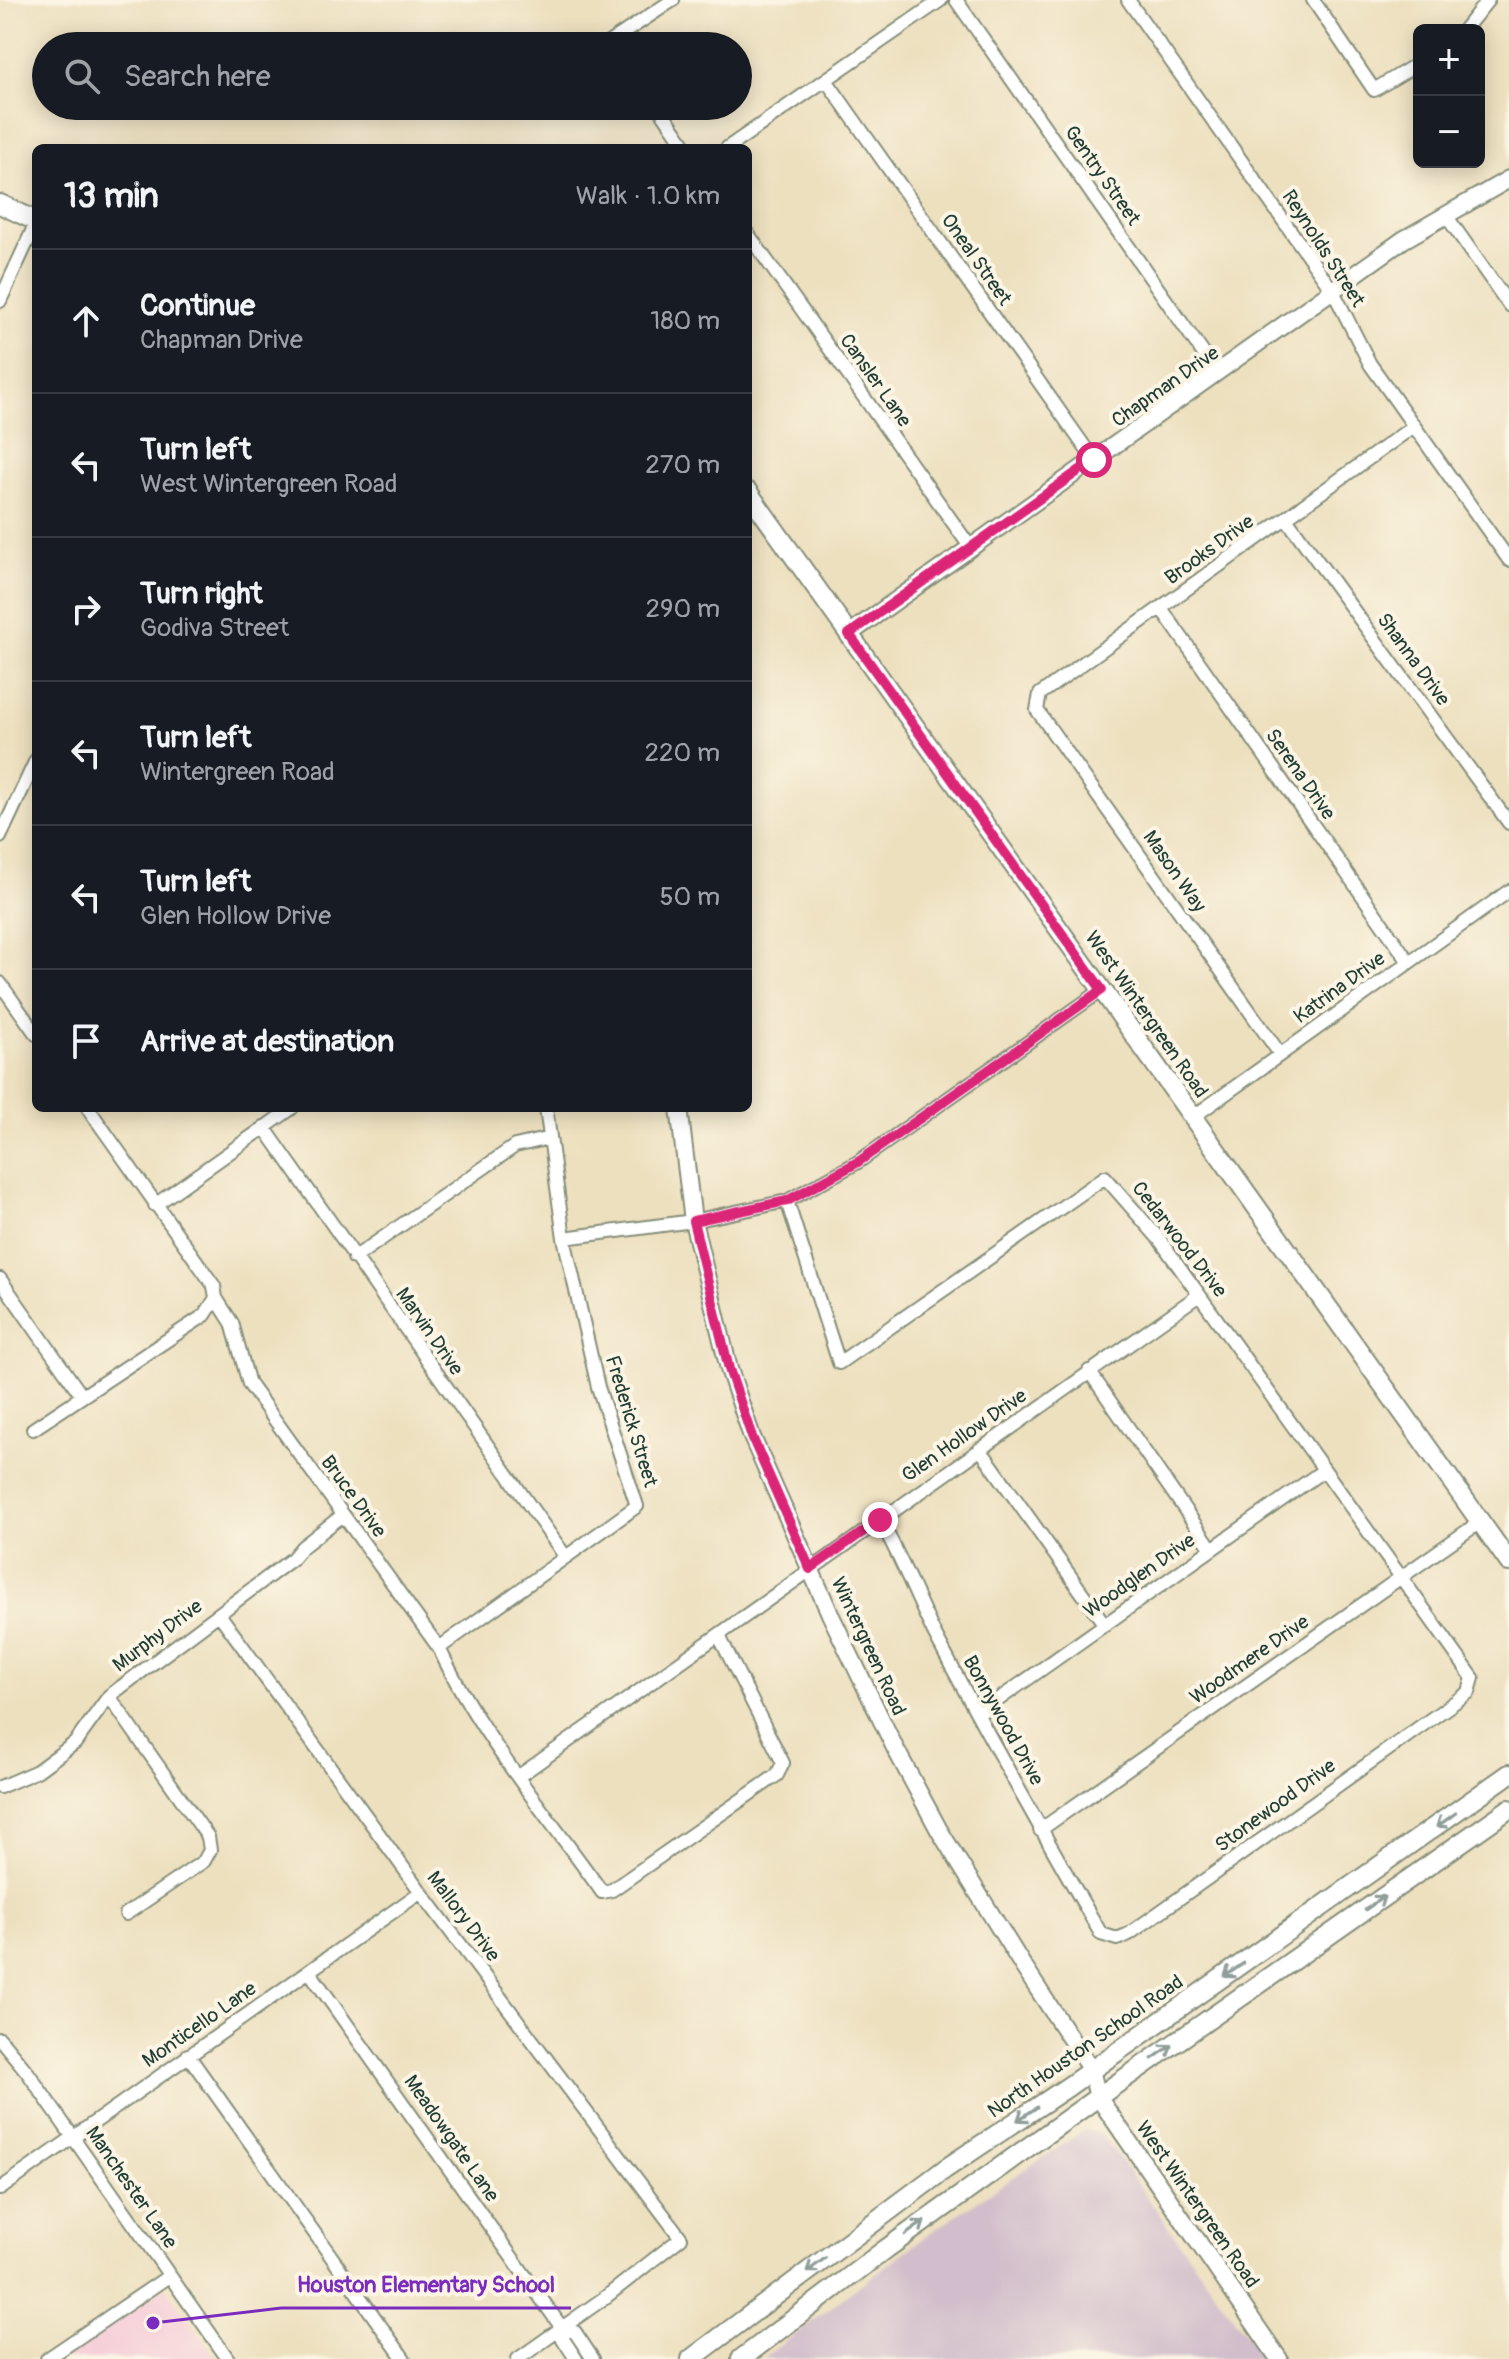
<!DOCTYPE html>
<html lang="en">
<head>
<meta charset="utf-8">
<style>
  body { margin:0; font-family:Pangolin,sans-serif; background:#242831; color:#f1f3f6 }
  .controls { position:absolute; right:24px; top:24px; display:grid; overflow:hidden; border-radius:12px; box-shadow:0 4px 20px #0003 }
  .controls button { width:72px; height:72px; display:grid; place-items:center; padding:0; border:0; border-bottom:2px solid #363941; background:#171b24; color:#f1f3f6; font:40px sans-serif }
  .stop { position:absolute; width:24px; height:24px; margin:-18px; border:6px solid #db2777; border-radius:50%; background:#fff }
  .stop.end { background:#db2777; border-color:#fff; box-shadow:0 2px 8px #0008 }
  .list { margin:0; padding:0; list-style:none }
  h2 { display:flex; justify-content:space-between; align-items:center; height:104px; margin:0; padding:0 32px; font-size:34px }
  h2 small { font-size:26px; font-weight:400; color:#9ea1a6 }
  .list li { display:grid; grid-template-columns:52px 1fr auto; gap:24px; align-items:center; box-sizing:border-box; height:144px; padding:0 32px; border-top:2px solid #363941 }
  .list b { display:block; font-size:30px; white-space:nowrap }
  .list p { margin:0; font-size:26px; white-space:nowrap; color:#9ea1a6 }
  .list em { font-size:26px; font-style:normal; color:#9ea1a6 }
  .icon { flex:none; width:44px; height:44px; fill:none; stroke:currentColor; stroke-width:2; stroke-linecap:round; stroke-linejoin:round }
  .map { position:relative; flex:none; width:1509px; height:2359px; overflow:hidden }
  .search { position:absolute; background:#171b24; box-shadow:0 4px 20px #0003; left:32px; top:32px; width:720px; height:88px; display:flex; align-items:center; gap:20px; box-sizing:border-box; padding:0 28px; border-radius:44px; color:#9ea1a6; font-size:30px }
  .panel { position:absolute; background:#171b24; box-shadow:0 4px 20px #0003; left:32px; top:144px; width:720px; height:968px; border-radius:12px }
  .map>svg:first-child { display:block }
</style>
</head>
<body>
<div class="map">
<svg width="1509" height="2359" viewBox="0 0 1509 2359">
  <rect width="100%" height="100%" fill="#fcf5e5"/>
  <filter id="ink" filterUnits="userSpaceOnUse"><feTurbulence type="fractalNoise" baseFrequency=".0125" numOctaves="2"/><feDisplacementMap in="SourceGraphic" scale="16" xChannelSelector="R" yChannelSelector="G"/><feConvolveMatrix kernelMatrix="1 2 1 2 8 2 1 2 1" color-interpolation-filters="sRGB"/></filter>
  <filter id="wash" filterUnits="userSpaceOnUse"><feTurbulence type="fractalNoise" baseFrequency=".006" numOctaves="4" result="noise"/><feDisplacementMap in="SourceGraphic" scale="32" xChannelSelector="R" yChannelSelector="G"/><feGaussianBlur stdDeviation="1.8" result="paint"/><feColorMatrix in="noise" values="0 0 0 0 0 0 0 0 0 0 0 0 0 0 0 0 0 1.4 0 .05"/><feComposite in="paint" operator="in"/></filter>
  <g filter="url(#wash)">
    <rect width="100%" height="100%" fill="#ede0bf"/>
    <!-- built -->
    <path fill="#f6cfd9" d="M165,2287L216,2359H63Z"/>
    <!-- industrial -->
    <path fill="#d1bdcb" d="M1085,2130L1101,2133L1263,2359H762L935,2229Z"/>
  </g>
  <g filter="url(#ink)">
    <g fill="none" stroke-linecap="round" stroke-linejoin="round">
      <!-- minor casing -->
      <g stroke="#868e7a" stroke-width="16">
        <path id="minor" d="M956,0L1217,373
          M1128,0L1333,291L1370,364L1509,560
          M1313,0L1374,90L1419,63
          M1464,30L1488,0
          M604,46L673,0
          M826,80L1094,460
          M658,106L687,148
          M727,148L941,0
          M1445,214L1509,305
          M748,234L971,548
          M0,301L36,223
          M1286,518L1509,823
          M1161,608L1409,962
          M0,837L36,760
          M0,983L36,1034
          M1280,1054L1037,710L1040,694L1414,426
          M88,1108L214,1286L216,1298L232,1323L249,1384L439,1648C480,1736 546,1813 602,1892L612,1890L777,1775L783,1763L719,1636
          M1193,1117L1509,891
          M264,1127L565,1556
          M787,1201L839,1363L1105,1177L1160,1240L1473,1678L1469,1692L1129,1934L1117,1939L1101,1934C1044,1835 988,1736 935,1635C916,1597 901,1557 880,1520
          M155,1205L292,1108
          M564,1238L693,1221L787,1201L858,1162L1102,990
          M354,1258L515,1146L550,1138
          M0,1279L82,1396
          M1089,1371L1212,1549
          M33,1429L205,1315L216,1298
          M980,1449L1105,1625
          M219,1614L421,1892L681,2238L607,2296L518,2359
          M439,1648L637,1506L598,1387L564,1238L546,1108
          M109,1696L208,1837L210,1850L204,1861L126,1914
          M978,1714L1324,1470
          M519,1776L1199,1295
          M0,1787L37,1771L75,1743L109,1696L292,1559L302,1547L343,1515
          M1040,1830L1480,1522
          M309,1971L562,2328L563,2339L576,2359
          M0,2039L28,2073L228,2359
          M188,2055L404,2359
          M0,2189L421,1892
          M562,2328L575,2332L593,2359
          M47,2359L169,2276"/>
      </g>
      <!-- tertiary casing -->
      <g stroke="#868e7a" stroke-width="20">
        <path id="tertiary" d="M849,634L1403,240L1509,179
          M679,1108L693,1221L729,1369L752,1437L831,1616L895,1748L939,1830L1023,1966L1091,2070L1098,2097L1279,2359"/>
      </g>
      <!-- secondary casing -->
      <g stroke="#868e7a" stroke-width="22">
        <path id="secondary" d="M0,204L36,221
          M748,492L1509,1562
          M691,2359L945,2169L1069,2086L1509,1774
          M741,2359L886,2249L1098,2097L1509,1809"/>
      </g>
      <!-- minor -->
      <use href="#minor" stroke="#fff" stroke-width="12"/>
      <!-- tertiary -->
      <use href="#tertiary" stroke="#fff" stroke-width="16"/>
      <!-- secondary -->
      <use href="#secondary" stroke="#fff" stroke-width="18"/>
    </g>
    <!-- one-way arrows -->
    <defs><path id="oneway-shaft" d="M-6 0H5M1.5-3L5.5 0L1.5 3" fill="none" stroke-width="1.6" stroke-linecap="round" stroke-linejoin="round" transform="scale(2)"/></defs>
    <g stroke="#8f9e9a">
      <use href="#oneway-shaft" transform="translate(1446 1820) rotate(144)"/>
      <use href="#oneway-shaft" transform="translate(1375 1903) rotate(-35)"/>
      <use href="#oneway-shaft" transform="translate(1234 1970) rotate(145)"/>
      <use href="#oneway-shaft" transform="translate(1162 2052) rotate(-35)"/>
      <use href="#oneway-shaft" transform="translate(1027 2114) rotate(146)"/>
      <use href="#oneway-shaft" transform="translate(915 2228) rotate(-36)"/>
      <use href="#oneway-shaft" transform="translate(816 2265) rotate(143)"/>
    </g>
  </g>
  <g fill="none" stroke-linecap="round" stroke-linejoin="round" filter="url(#ink)">
    <!-- route -->
    <path stroke="#db2777" stroke-width="10" d="M880,1520L810,1569L752,1437L729,1369L693,1221L787,1201L858,1162L1102,990L849,634L1094,460"/>
  </g>
  <g text-anchor="middle" stroke-width="8" stroke-linejoin="round" paint-order="stroke">
    <!-- street labels -->
    <g font-size="20" fill="#1f3d34" stroke="#fcf5e5">
      <text transform="translate(1103 175) rotate(55)" y="7">Gentry Street</text>
      <text transform="translate(1324 248) rotate(57)" y="7">Reynolds Street</text>
      <text transform="translate(977 259) rotate(55)" y="7">Oneal Street</text>
      <text transform="translate(876 380) rotate(55)" y="7">Cansler Lane</text>
      <text transform="translate(1165 386) rotate(-35)" y="7">Chapman Drive</text>
      <text transform="translate(1209 549) rotate(-36)" y="7">Brooks Drive</text>
      <text transform="translate(1414 659) rotate(54)" y="7">Shanna Drive</text>
      <text transform="translate(1301 774) rotate(55)" y="7">Serena Drive</text>
      <text transform="translate(1175 871) rotate(55)" y="7">Mason Way</text>
      <text transform="translate(1339 987) rotate(-36)" y="7">Katrina Drive</text>
      <text transform="translate(1147 1014) rotate(55)" y="7">West Wintergreen Road</text>
      <text transform="translate(1180 1239) rotate(52)" y="7">Cedarwood Drive</text>
      <text transform="translate(430 1331) rotate(55)" y="7">Marvin Drive</text>
      <text transform="translate(632 1421) rotate(73)" y="7">Frederick Street</text>
      <text transform="translate(964 1435) rotate(-35)" y="7">Glen Hollow Drive</text>
      <text transform="translate(354 1496) rotate(54)" y="7">Bruce Drive</text>
      <text transform="translate(1139 1575) rotate(-35)" y="7">Woodglen Drive</text>
      <text transform="translate(157 1635) rotate(-37)" y="7">Murphy Drive</text>
      <text transform="translate(869 1646) rotate(65)" y="7">Wintergreen Road</text>
      <text transform="translate(1249 1659) rotate(-35)" y="7">Woodmere Drive</text>
      <text transform="translate(1004 1720) rotate(61)" y="7">Bonnywood Drive</text>
      <text transform="translate(1275 1805) rotate(-36)" y="7">Stonewood Drive</text>
      <text transform="translate(464 1916) rotate(53)" y="7">Mallory Drive</text>
      <text transform="translate(199 2024) rotate(-35)" y="7">Monticello Lane</text>
      <text transform="translate(1085 2046) rotate(-35)" y="7">North Houston School Road</text>
      <text transform="translate(452 2138) rotate(55)" y="7">Meadowgate Lane</text>
      <text transform="translate(132 2187) rotate(55)" y="7">Manchester Lane</text>
      <text transform="translate(1198 2204) rotate(55)" y="7">West Wintergreen Road</text>
    </g>
  </g>
  <!-- callouts -->
  <path fill="none" stroke="#7b2cbf" stroke-width="3" d="M153 2323L281 2308H571"/>
  <circle fill="#7b2cbf" stroke="#fcf5e5" stroke-width="3" cx="153" cy="2323" r="8"/>
  <g font-size="22" text-anchor="middle" font-weight="bold" fill="#7b2cbf" stroke="#fcf5e5" stroke-width="8" stroke-linejoin="round" paint-order="stroke">
    <text x="426" y="2292">Houston Elementary School</text>
  </g>
</svg>
<div class="controls">
<button>+</button>
<button>−</button>
</div>
<div class="stop" style="left:1094px;top:460px"></div>
<div class="stop end" style="left:880px;top:1520px"></div>
<div class="search"><svg class="icon" aria-label="search" viewBox="0 0 24 24"><circle cx="10" cy="10" r="6"/><path d="M15 15l6 6"/></svg>Search here</div>
<section class="panel">
<h2>13 min<small>Walk · 1.0 km</small></h2>
<ul class="list">
<li><svg class="icon" aria-label="ahead" viewBox="0 0 24 24"><path d="M12 20V5M6 11l6-6 6 6"/></svg><div><b>Continue</b><p>Chapman Drive</p></div><em>180 m</em></li>
<li><svg class="icon" aria-label="left" viewBox="0 0 24 24"><path d="M17 20v-9H6M10 6l-5 5 5 5"/></svg><div><b>Turn left</b><p>West Wintergreen Road</p></div><em>270 m</em></li>
<li><svg class="icon" aria-label="right" viewBox="0 0 24 24"><path d="M7 20v-9h11M14 6l5 5-5 5"/></svg><div><b>Turn right</b><p>Godiva Street</p></div><em>290 m</em></li>
<li><svg class="icon" aria-label="left" viewBox="0 0 24 24"><path d="M17 20v-9H6M10 6l-5 5 5 5"/></svg><div><b>Turn left</b><p>Wintergreen Road</p></div><em>220 m</em></li>
<li><svg class="icon" aria-label="left" viewBox="0 0 24 24"><path d="M17 20v-9H6M10 6l-5 5 5 5"/></svg><div><b>Turn left</b><p>Glen Hollow Drive</p></div><em>50 m</em></li>
<li><svg class="icon" aria-label="arrive" viewBox="0 0 24 24"><path d="M6 21V4h12l-3 4 3 4H6"/></svg><div><b>Arrive at destination</b></div></li>
</ul>
</section>
</div>
</body>
</html>
